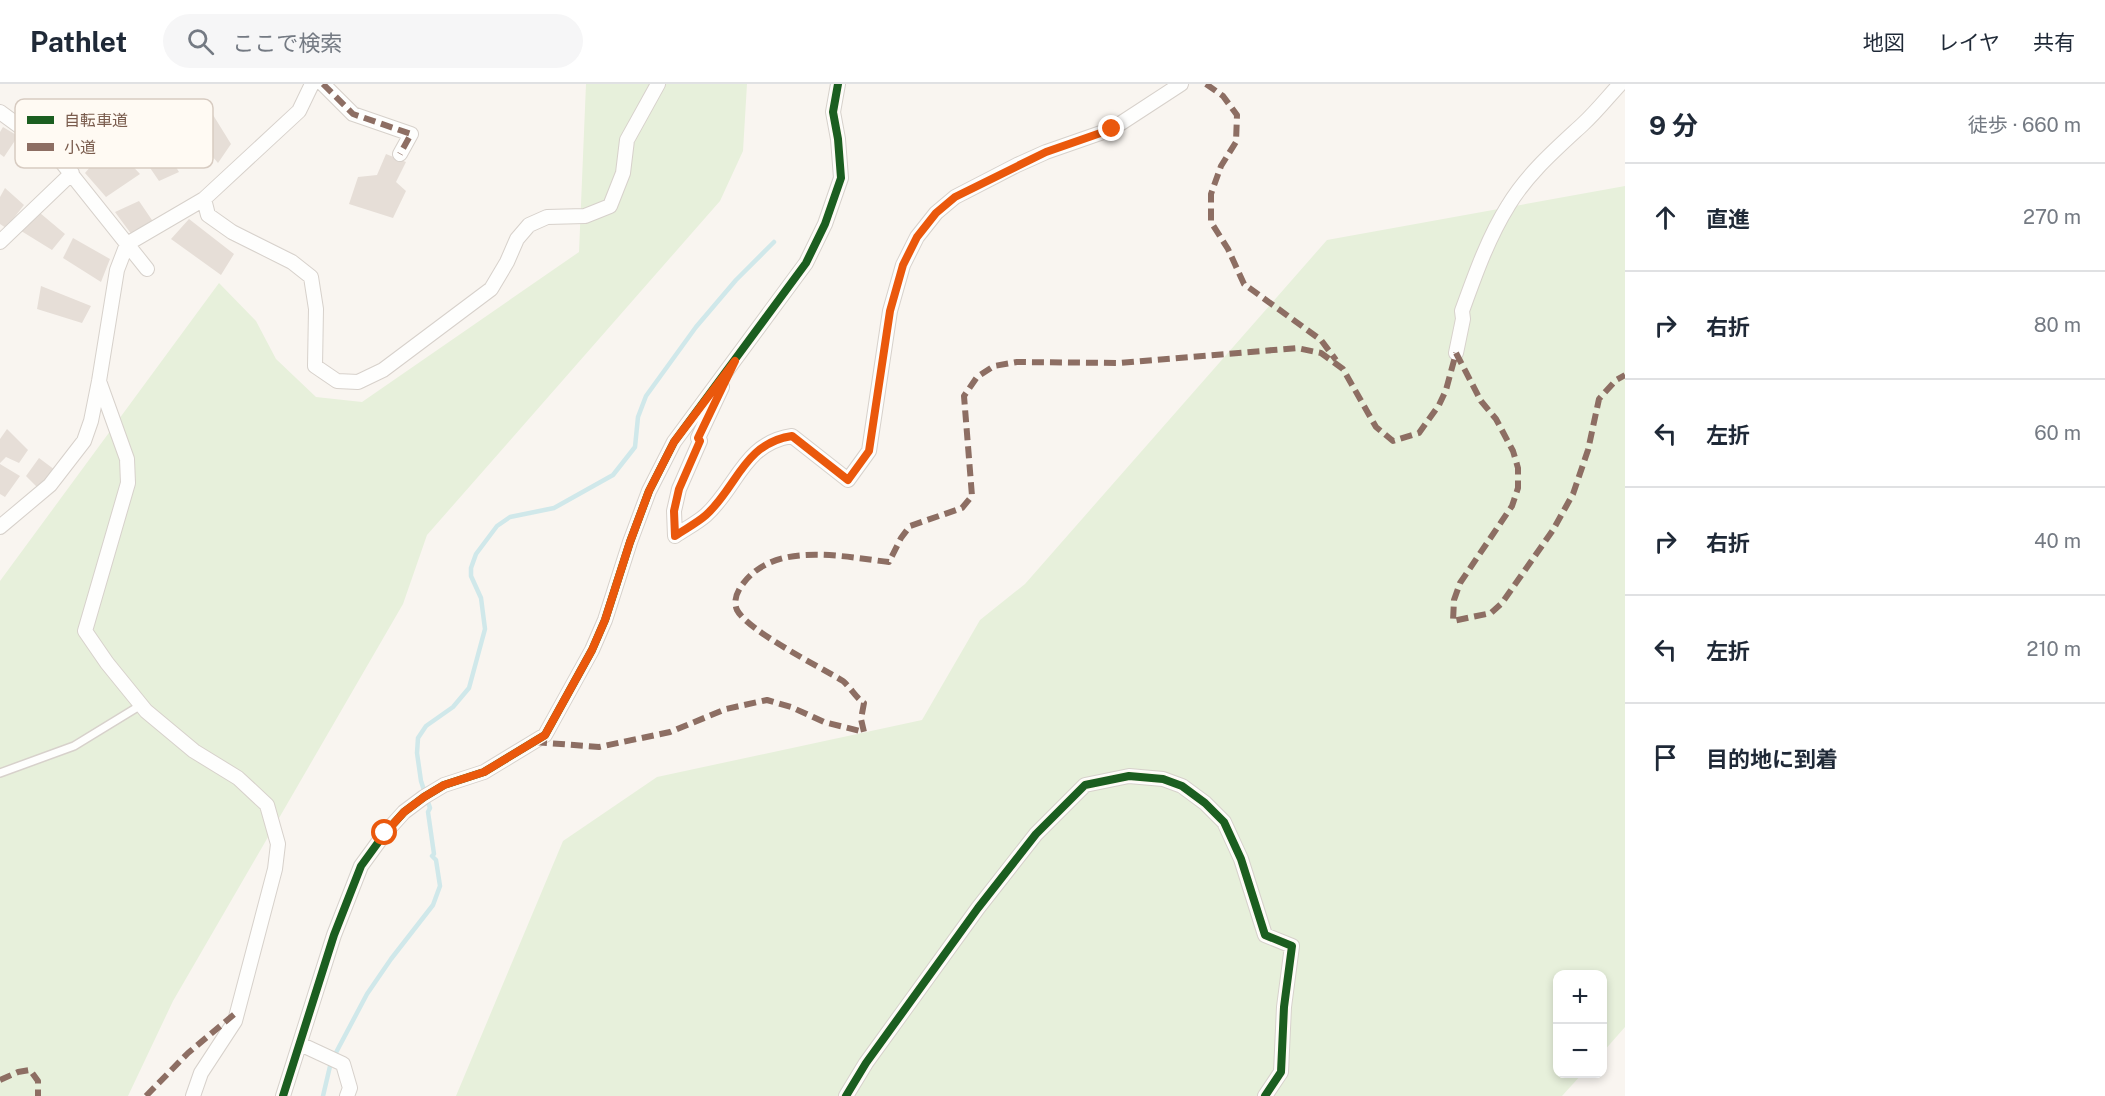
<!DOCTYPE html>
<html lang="ja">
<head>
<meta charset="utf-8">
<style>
  body { margin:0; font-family:"Public Sans","Noto Sans JP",sans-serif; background:#f6f6f7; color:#1f2937 }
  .controls { position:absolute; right:18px; bottom:18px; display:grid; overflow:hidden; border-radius:12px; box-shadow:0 3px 9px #0003 }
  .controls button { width:54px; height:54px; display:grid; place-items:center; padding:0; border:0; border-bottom:2px solid #e0e1e3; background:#fff; color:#1f2937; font:30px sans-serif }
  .stop { position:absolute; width:18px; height:18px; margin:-14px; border:4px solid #ea580c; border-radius:50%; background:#fff }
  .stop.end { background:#ea580c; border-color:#fff; box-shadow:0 2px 6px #0008 }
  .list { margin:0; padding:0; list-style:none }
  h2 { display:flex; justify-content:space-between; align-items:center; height:78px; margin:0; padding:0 24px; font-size:26px }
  h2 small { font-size:20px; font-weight:400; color:#747a83 }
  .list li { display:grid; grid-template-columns:39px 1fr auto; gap:18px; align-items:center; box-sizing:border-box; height:108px; padding:0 24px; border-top:2px solid #e0e1e3 }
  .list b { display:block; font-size:22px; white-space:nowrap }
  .list em { font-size:20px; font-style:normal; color:#747a83 }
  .icon { flex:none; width:33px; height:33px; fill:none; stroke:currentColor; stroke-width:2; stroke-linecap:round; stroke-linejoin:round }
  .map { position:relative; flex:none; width:1625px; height:1012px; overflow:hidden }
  header { display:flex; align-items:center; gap:36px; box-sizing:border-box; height:84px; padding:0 30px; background:#fff; border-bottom:2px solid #e0e1e3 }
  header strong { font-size:28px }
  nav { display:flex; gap:33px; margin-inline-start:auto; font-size:21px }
  .search { width:420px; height:54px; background:#f6f6f7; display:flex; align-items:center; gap:15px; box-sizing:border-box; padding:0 21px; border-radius:33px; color:#747a83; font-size:22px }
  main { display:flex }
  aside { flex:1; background:#fff }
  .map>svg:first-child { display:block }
</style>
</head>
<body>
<header>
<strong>Pathlet</strong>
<div class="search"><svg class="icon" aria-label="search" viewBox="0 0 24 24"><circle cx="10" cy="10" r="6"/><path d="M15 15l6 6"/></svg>ここで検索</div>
<nav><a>地図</a><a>レイヤ</a><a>共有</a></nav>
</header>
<main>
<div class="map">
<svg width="1625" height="1012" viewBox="0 0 1625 1012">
  <rect width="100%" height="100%" fill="#f9f5f0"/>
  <!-- green -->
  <path fill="#e7f0db" d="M586,0H747L743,67L720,117L427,451L403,520L173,917L128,1012H0V497L219,199L256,237L276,275L316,313L362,318L579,168Z
    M1625,102V943L1603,968L1602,890H1558V990H1582L1562,1012H456L563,757L657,693L922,636L980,536L1025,500L1327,156Z"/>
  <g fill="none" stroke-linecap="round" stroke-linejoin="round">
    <!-- stream -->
    <path stroke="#d0e8ea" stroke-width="4.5" d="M323,1012L331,978L367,910L391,875L433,821L440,802L436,776L432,772L434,770L428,728L430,724L421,697L417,669L418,654L426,642L453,623L469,604L485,545L481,514L471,492V484L476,470L497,442L510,433L554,424L613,391L635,363L638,333L646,312L696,243L736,196L774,158"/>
  </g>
  <!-- building -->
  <path fill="#e6ded7" d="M210,26L231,60L218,79L189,45Z
    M3,43L18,52L4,73L0,70V48Z
    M111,59L140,90L106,113L85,89Z
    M164,63L179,88L159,97L144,75Z
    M386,70L406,78L396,98L406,107L393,134L349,120L358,93L377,91Z
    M5,104L24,121L6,144L0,140V113Z
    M139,117L154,139L132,151L115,128Z
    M40,129L65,150L52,166L18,145Z
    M189,135L234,170L221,191L171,155Z
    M73,154L110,175L101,198L63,174Z
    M41,202L91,222L82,239L37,225Z
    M7,345L28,366L19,379L6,373L0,379V355Z
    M39,374L59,389L38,404L26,392Z
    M0,380L20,392L5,413L0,410Z"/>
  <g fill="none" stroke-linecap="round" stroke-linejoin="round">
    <!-- service casing -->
    <g stroke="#d7d1cb" stroke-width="10">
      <path id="service" d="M0,689L74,662L141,621"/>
    </g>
    <!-- minor casing -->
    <g stroke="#d7d1cb" stroke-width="16">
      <path id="minor" d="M323,0L353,30L411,50L400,70
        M0,28L52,66L147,185
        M204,115L208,131L232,148L292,178L311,193L316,225L315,282L337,297L358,298L383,286L491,205L507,178L517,155L529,141L547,133L585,132L610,122L623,89L627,56L658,0
        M0,158L72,89
        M1456,269L1463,235L1462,227C1475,191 1488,154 1508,122C1527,90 1556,65 1583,40C1596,28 1608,13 1620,0
        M99,297L127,375L128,399L85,547L107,579L146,627L194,667L238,694L267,721L278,760L275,785L235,937L201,989L193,1012
        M722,303L698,354L700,357L679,405L674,427L675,452C685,445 697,439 706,431C737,403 744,359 792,352L848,396L869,367L890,227L903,181L917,153L936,129L955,113L1017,81L1046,68L1112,45L1181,0
        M0,443L50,401L84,357L91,337L99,297L117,186L127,160L204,115L299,27L312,0
        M300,960L343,980L350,1004L347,1012
        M283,1012L334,851L361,782L385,749L404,728L424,713L444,701L484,688L545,651L592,566L605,536L630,458L649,407L674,358L806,179L825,140L841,94L838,55L833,28L838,0
        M846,1012L866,979L978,824L1036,750L1085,701L1129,692L1163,695L1182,702L1205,719L1224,738L1241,775L1265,851L1292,862L1284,923L1281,988L1265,1012"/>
    </g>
    <!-- service -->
    <use href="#service" stroke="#fefefd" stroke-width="7"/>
    <!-- minor -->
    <use href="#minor" stroke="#fefefd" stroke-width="14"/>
    <!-- quiet -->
    <path stroke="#8d6e63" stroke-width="6" stroke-dasharray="12 6" stroke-linecap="butt" d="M323,0L353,30L411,50L400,70
      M1206,0L1223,12L1237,31L1236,58L1221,82L1211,110V138L1228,165L1244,200L1321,256L1336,276
      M1456,269L1481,317L1496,335L1513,367L1518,384V404L1512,422L1460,499L1454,516L1453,537L1491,529L1502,519L1553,446L1573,410L1588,366L1599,315L1616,296L1625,291
      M535,658L599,663L670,648L726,625L767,616L791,623L824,638L864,648L861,635L864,619C856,614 851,604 843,597C820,583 748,547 737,526C733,517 737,508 742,501C774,456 843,473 889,478L901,454L910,442L962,424L972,412L964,312L977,293L994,282L1017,278L1120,279L1297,264L1321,269L1343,285L1376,343L1393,357L1419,349L1439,321L1446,306L1456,269
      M0,996L18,988L30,986L38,997V1012
      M146,1012L188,969L237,928"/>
    <!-- cycleway casing -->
    <g stroke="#fffaf3" stroke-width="11">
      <path id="cycleway" d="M283,1012L334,851L361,782L385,749L404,728L424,713L444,701L484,688L545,651L592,566L605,536L630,458L649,407L674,358L806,179L825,140L841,94L838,55L833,28L838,0
        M846,1012L866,979L978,824L1036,750L1085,701L1129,692L1163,695L1182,702L1205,719L1224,738L1241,775L1265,851L1292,862L1284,923L1281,988L1265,1012"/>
    </g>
    <!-- cycleway -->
    <use href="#cycleway" stroke="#1b5e20" stroke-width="8"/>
  </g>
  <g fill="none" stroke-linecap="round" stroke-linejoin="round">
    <!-- route -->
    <path stroke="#ea580c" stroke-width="8" d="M385,749L404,728L424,713L444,701L484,688L545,651L592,566L605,536L630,458L649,407L674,358L735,277L698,354L700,357L679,405L674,427L675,452C685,445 697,439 706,431C737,403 744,359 792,352L848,396L869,367L890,227L903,181L917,153L936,129L955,113L1046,68L1112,45"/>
  </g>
  <!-- legend -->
  <rect x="15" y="15" width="198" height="69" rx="9" fill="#fffaf3" stroke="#d7cbc1" stroke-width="1.5"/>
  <rect x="27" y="32" width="27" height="8" fill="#1b5e20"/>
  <rect x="27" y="59" width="27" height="8" fill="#8d6e63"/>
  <g font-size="16" fill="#7a5c4d">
    <text x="64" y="42">自転車道</text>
    <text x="64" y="69">小道</text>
  </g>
</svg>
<div class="controls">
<button>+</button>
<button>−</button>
</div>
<div class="stop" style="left:385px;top:749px"></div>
<div class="stop end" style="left:1112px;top:45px"></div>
</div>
<aside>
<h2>9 分<small>徒歩 · 660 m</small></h2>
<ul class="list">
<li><svg class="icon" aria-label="ahead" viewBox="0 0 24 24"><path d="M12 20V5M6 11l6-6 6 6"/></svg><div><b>直進</b></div><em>270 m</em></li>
<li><svg class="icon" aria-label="right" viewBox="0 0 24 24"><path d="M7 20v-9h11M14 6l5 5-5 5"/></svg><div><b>右折</b></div><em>80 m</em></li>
<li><svg class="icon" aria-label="left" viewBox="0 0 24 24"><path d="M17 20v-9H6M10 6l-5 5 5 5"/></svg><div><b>左折</b></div><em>60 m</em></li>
<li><svg class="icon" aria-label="right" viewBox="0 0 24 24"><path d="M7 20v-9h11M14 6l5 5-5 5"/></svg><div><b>右折</b></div><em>40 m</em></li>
<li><svg class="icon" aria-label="left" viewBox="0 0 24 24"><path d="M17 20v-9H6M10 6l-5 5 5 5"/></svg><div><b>左折</b></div><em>210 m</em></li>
<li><svg class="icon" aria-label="arrive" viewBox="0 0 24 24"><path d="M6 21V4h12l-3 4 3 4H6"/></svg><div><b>目的地に到着</b></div></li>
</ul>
</aside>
</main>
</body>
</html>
